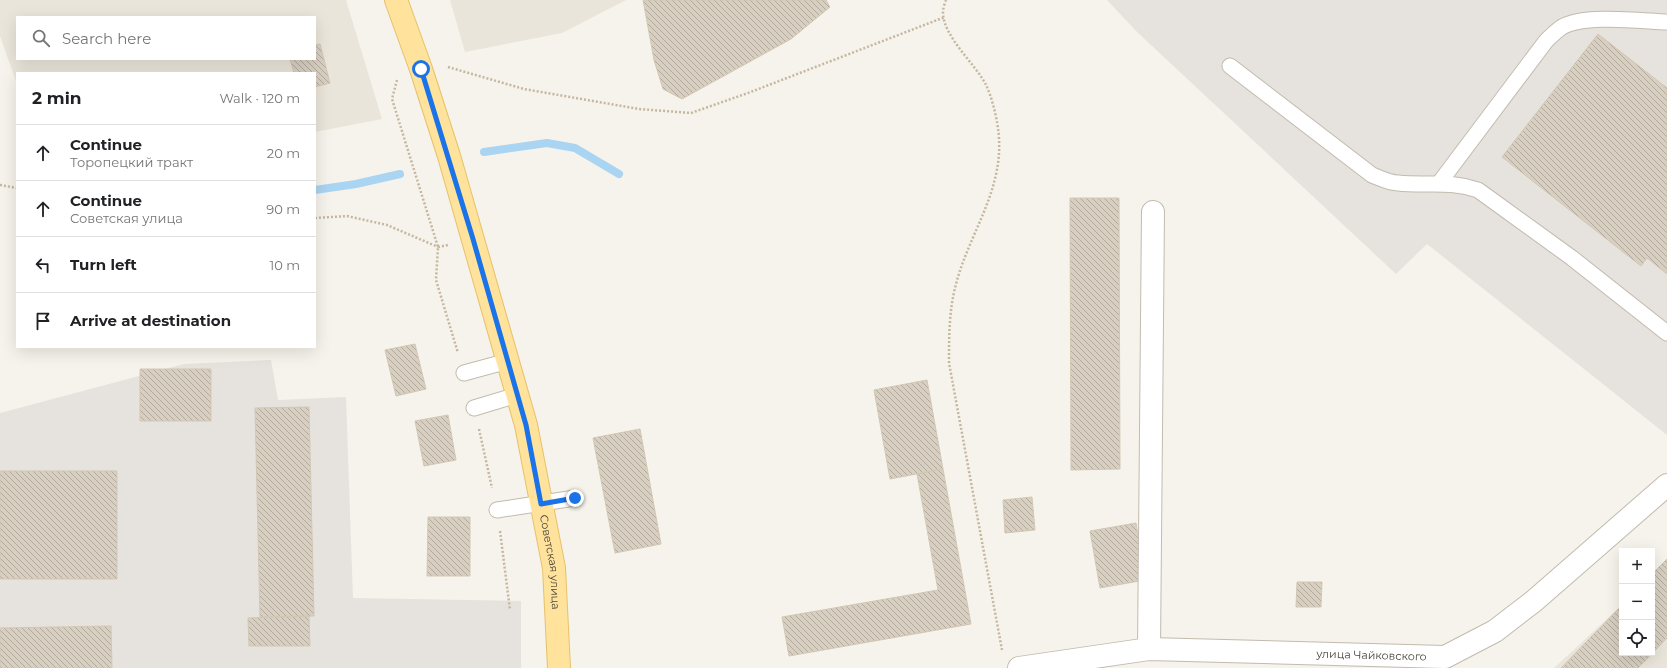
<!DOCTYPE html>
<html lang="en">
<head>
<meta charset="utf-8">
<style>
  body { margin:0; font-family:Montserrat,sans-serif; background:#f6f6f6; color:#202124 }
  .controls { position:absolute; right:12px; bottom:12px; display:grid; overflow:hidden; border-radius:0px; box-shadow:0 4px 16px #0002 }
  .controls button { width:36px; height:36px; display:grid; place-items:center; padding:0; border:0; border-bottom:1px solid #e0e0e0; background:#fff; color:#202124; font:20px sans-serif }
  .stop { position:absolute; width:12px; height:12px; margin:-9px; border:3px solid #1a73e8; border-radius:50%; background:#fff }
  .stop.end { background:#1a73e8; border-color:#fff; box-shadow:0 1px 4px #0008 }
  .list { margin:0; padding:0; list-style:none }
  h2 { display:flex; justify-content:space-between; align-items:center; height:52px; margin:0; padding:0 16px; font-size:17px }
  h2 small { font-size:13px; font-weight:400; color:#757577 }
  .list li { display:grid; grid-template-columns:26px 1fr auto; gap:12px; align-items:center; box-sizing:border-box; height:56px; padding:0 16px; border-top:1px solid #e0e0e0 }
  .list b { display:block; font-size:15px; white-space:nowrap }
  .list p { margin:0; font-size:13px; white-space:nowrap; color:#757577 }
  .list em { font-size:13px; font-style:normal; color:#757577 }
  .icon { flex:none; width:22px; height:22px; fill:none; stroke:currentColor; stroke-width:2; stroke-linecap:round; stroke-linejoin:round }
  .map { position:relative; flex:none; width:1667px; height:668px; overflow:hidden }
  .search { position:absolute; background:#fff; box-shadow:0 4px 16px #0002; left:16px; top:16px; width:300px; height:44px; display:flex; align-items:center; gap:10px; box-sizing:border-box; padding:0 14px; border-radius:0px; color:#757577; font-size:15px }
  .panel { position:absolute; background:#fff; box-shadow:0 4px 16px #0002; left:16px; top:72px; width:300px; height:276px; border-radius:0px }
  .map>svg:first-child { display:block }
</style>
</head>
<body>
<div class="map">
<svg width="1667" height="668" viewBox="0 0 1667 668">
  <defs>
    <pattern id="building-back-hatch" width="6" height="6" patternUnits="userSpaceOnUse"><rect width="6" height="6" fill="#d8cfc1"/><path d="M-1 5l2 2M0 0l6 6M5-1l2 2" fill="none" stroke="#b1aa9e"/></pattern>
  </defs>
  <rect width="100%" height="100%" fill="#f6f3ec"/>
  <!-- residential -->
  <path fill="#eae5da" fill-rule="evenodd" d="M0,0H346L382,119L315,132V73H17V84L0,36ZM17,17H315V59H17Z
    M450,0H626L562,33L465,52Z
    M1667,564V668H1554L1622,605V653H1652Z"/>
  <!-- industrial -->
  <path fill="#e6e2dd" d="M1107,0H1667V435L1427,244L1396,274L1136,31Z
    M271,360L278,400L346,397L353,598L521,601V668H0V413L184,364Z"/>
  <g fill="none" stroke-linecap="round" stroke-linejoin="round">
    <!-- stream -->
    <path stroke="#a9d4f2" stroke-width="8" d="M484,152L547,143L575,148L619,174
      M315,190L356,184L400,174"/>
  </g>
  <!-- building -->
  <path fill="url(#building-back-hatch)" stroke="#d3c7b4" d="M643,0H826L830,7L791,39L682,99L663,89L654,60Z
    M1598,34L1667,88V274L1647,258L1641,266L1502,157Z
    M320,44L330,83L315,87V73H294L290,59H315V45Z
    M1070,198H1119L1120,469L1071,470Z
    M415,344L426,389L396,396L385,350Z
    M140,369H211V421H140Z
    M927,380L943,469L890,479L874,390Z
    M309,407L314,616L260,617L255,408Z
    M448,415L456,460L424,466L415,421Z
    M640,429L661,544L615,553L593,438Z
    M943,469L971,624L789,656L782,617L938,590L917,474Z
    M0,471H117V579H0Z
    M1032,497L1035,530L1005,533L1003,500Z
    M428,517H470V576H427Z
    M1136,523L1145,580L1100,588L1090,531Z
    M1667,559V638L1638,668H1561L1622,605V653H1652V574Z
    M1297,582H1322L1321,607H1296Z
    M309,616L310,646H249L248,618Z
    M111,626L112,668H0V628Z"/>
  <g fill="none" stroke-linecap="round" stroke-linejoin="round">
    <!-- service casing -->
    <g stroke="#c2bbae" stroke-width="17">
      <path id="service" d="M1230,66L1372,175C1380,178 1389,183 1398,183C1428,186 1448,180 1478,190L1572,258L1667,333
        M1440,182L1546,41C1551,36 1556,31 1562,27C1585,14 1640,21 1667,22
        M464,373L508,361
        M474,408L517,395
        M497,510L575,498"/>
    </g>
    <!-- minor casing -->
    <g stroke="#c2bbae" stroke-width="24">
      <path id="minor" d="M1149,649L1153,212"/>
    </g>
    <!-- tertiary casing -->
    <g stroke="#c2bbae" stroke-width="24">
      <g id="tertiary">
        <path id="s1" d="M1019,668L1149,649L1445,657L1495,631L1534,601L1667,485"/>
      </g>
    </g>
    <!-- primary casing -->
    <g stroke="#e6c16a" stroke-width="24">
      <g id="primary">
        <path id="s2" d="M396,0L421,69L449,156L526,425L554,568L559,668"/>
      </g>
    </g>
    <!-- path -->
    <path stroke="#c4b79f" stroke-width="2.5" stroke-dasharray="2 2" stroke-linecap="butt" d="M946,0C945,3 943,8 943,12C943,37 975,63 986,85C991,95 995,111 997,122C1009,186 969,230 955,288C949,312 949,338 949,363L1002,650
      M448,67L524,89L639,109L691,113L748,93L945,17
      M397,80L392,99L438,247L436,280L458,353
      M0,185L17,188
      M315,218L347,216L387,225L438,247
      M438,247L448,245
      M479,429L492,488
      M500,531L510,610"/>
    <!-- service -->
    <use href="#service" stroke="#fff" stroke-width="15"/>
    <!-- minor -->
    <use href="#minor" stroke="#fff" stroke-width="22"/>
    <!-- tertiary -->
    <use href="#tertiary" stroke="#fff" stroke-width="22"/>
    <!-- primary -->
    <use href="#primary" stroke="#ffe39c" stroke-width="22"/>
  </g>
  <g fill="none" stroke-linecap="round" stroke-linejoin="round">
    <!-- route -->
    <path stroke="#1a73e8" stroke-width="5" d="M421,69L473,239L526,425L541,504L575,498"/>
  </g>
  <g text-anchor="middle" stroke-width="3.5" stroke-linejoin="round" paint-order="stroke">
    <!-- street labels -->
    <g font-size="11" fill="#4b4439" stroke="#fff">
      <text dy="4" stroke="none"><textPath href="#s2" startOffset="584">Советская улица</textPath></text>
      <text dy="4" stroke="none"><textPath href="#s1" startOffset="354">улица Чайковского</textPath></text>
    </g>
  </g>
</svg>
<div class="controls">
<button>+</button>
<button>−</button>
<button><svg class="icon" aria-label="locate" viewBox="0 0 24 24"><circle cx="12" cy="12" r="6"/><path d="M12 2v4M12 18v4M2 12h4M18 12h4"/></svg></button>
</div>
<div class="stop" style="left:421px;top:69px"></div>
<div class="stop end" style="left:575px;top:498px"></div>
<div class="search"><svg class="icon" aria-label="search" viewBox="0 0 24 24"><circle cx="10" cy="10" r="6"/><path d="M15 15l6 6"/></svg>Search here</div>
<section class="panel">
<h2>2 min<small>Walk · 120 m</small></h2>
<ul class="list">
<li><svg class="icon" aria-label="ahead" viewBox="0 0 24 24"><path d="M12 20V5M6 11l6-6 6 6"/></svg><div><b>Continue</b><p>Торопецкий тракт</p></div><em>20 m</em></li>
<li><svg class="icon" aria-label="ahead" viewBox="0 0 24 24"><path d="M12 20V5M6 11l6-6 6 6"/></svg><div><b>Continue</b><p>Советская улица</p></div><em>90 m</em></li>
<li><svg class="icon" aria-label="left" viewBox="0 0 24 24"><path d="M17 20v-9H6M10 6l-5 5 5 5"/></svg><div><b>Turn left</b></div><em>10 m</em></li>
<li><svg class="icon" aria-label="arrive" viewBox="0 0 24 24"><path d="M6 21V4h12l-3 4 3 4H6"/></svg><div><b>Arrive at destination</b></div></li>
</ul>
</section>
</div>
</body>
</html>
